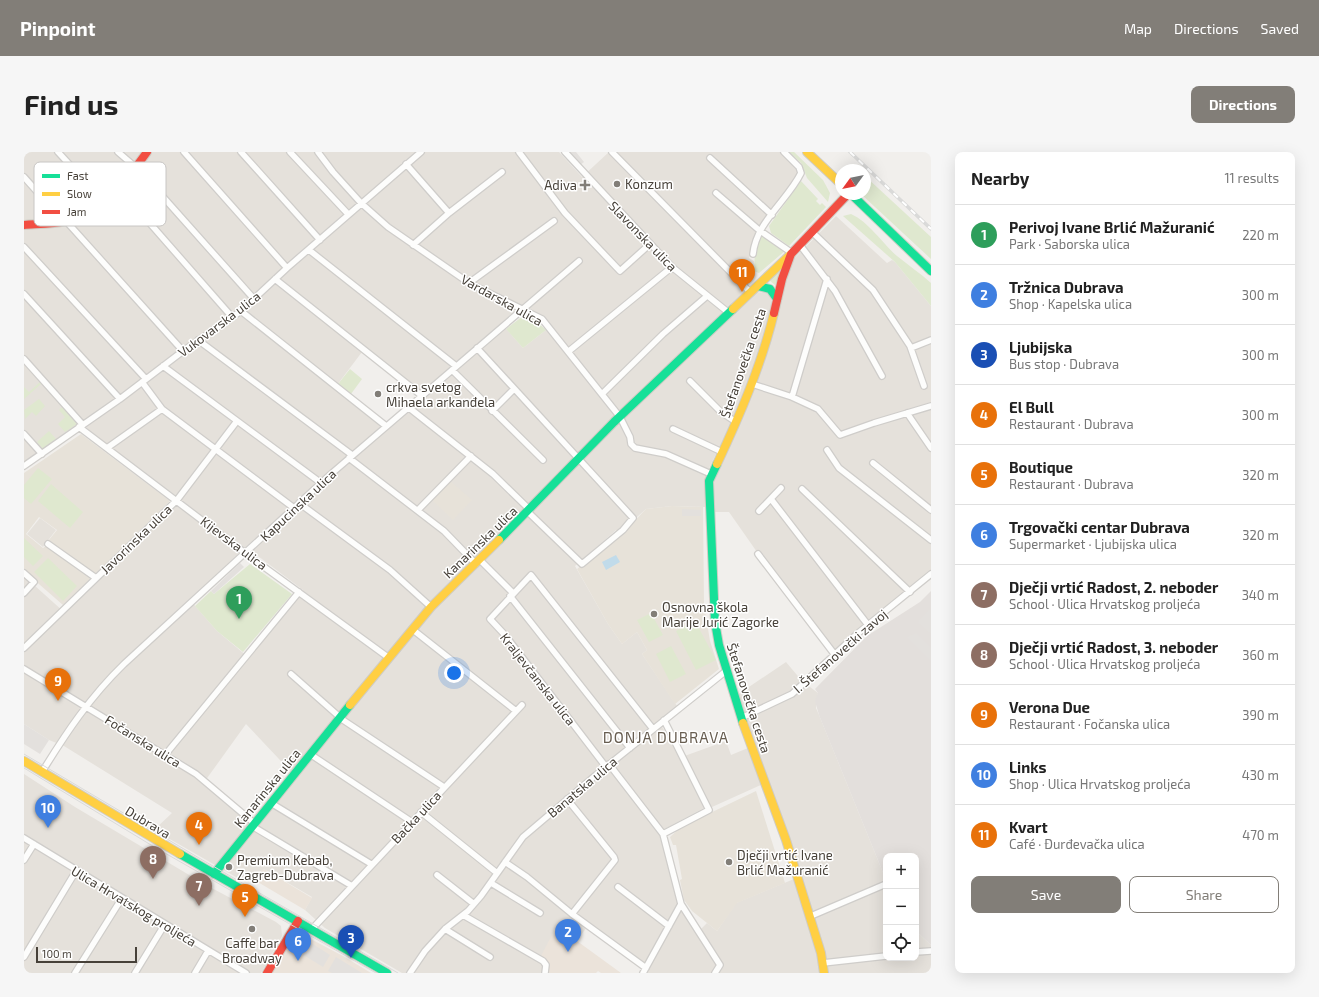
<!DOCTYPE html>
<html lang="en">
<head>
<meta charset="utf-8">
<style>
  body { margin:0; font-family:"Exo 2",sans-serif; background:#f6f6f6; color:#222 }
  .controls { position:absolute; right:12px; bottom:12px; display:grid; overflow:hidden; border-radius:8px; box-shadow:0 4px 16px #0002 }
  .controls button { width:36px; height:36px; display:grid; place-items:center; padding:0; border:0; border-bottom:1px solid #e0e0e0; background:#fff; color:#222; font:20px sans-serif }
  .compass { position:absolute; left:811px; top:12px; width:36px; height:36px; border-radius:50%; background:#fff; box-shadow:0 4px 16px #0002; rotate:237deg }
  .scale { position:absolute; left:12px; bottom:10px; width:101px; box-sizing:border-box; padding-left:4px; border:2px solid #474139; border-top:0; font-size:11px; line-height:14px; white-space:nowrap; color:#474139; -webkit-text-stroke:3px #fff; paint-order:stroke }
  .you { position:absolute; left:430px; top:521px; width:14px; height:14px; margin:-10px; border:3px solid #fff; border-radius:50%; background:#1a73e8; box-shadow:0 0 0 6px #1a73e833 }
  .badge { display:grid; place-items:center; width:26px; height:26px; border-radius:50%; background:#827e78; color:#fff; font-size:13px; font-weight:700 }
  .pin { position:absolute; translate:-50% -33px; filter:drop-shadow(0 1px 2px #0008) }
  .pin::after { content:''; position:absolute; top:21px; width:14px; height:12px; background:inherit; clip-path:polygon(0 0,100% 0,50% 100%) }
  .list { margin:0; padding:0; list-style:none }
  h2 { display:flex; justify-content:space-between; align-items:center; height:52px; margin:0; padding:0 16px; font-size:17px }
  h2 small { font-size:13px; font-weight:400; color:#767676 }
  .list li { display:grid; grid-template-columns:26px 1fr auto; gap:12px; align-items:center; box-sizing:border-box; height:60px; padding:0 16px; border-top:1px solid #e0e0e0 }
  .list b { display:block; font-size:15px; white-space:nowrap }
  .list p { margin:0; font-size:13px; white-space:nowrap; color:#767676 }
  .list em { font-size:13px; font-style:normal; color:#767676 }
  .actions { display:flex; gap:8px; padding:12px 16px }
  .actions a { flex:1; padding:9px 0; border:1px solid #827e78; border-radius:8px; text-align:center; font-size:14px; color:#827e78 }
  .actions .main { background:#827e78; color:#fff }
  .icon { flex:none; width:22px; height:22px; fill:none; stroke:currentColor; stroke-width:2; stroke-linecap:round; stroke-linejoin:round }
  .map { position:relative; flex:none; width:907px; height:821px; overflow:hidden; border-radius:8px }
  header { display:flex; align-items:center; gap:24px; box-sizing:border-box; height:56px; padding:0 20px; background:#827e78; color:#fff }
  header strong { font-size:19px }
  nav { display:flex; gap:22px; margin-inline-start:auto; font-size:14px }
  .intro { display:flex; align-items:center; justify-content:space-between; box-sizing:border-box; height:96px; padding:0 24px }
  h1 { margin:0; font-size:28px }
  .button { padding:10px 18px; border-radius:8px; background:#827e78; color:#fff; font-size:14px; font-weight:700 }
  main { display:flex; gap:24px; padding:0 24px }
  aside { flex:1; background:#fff; border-radius:8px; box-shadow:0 4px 16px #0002 }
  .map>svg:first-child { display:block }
</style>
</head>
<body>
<header>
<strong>Pinpoint</strong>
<nav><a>Map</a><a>Directions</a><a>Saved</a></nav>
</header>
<div class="intro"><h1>Find us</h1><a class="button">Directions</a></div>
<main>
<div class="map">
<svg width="907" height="821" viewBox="0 0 907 821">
  <rect width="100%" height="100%" fill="#f1efec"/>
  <!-- residential -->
  <path fill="#e5e1db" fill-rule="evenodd" d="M0,0H535L558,25L585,0H757L770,11L774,19V23L741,70L728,95L725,106L730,109V119L715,133L732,140L743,141L747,145L748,153L744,171L719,247L697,295L693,300L684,318L681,332V355L648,354L622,357L613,365L610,362L595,380L592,378L551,414L584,472L598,492L613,480L623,498L618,502L653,554L635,569L655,606L702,589L707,603L724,596L739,632L688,655L680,656L635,680L654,752L658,759L673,781L683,771L693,779L712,751L770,727L793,801L796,821H623L626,815L566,771L551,791L531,777L519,812L518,819L521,821H378L301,776L281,758L288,745L240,717L227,726L219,729L130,678L148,661L40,594L25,588L0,572V424L40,460L158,348L81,292L56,270L0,310ZM497,154L521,167L527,174L499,196L477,171ZM341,196L402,244L362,278L310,237ZM222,395L279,438L224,505L193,479L166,448ZM222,572L271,624L231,674L181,629Z
    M812,64L863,111L868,108L871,110L907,154V419L810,499L733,400L705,360H689L688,331L768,109Z
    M16,366L32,378L19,395L3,382Z
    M762,510L778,529L794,541L792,556L795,563L862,728V806H892V779L907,793V821H803L797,790L756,660L734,605L713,543Z
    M0,622L51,655L182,733L252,770L257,774L258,784L237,821H0Z"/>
  <!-- commercial -->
  <path fill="#ebe3da" d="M240,717L288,746L281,758L227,726Z
    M531,777L550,791L553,789L597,821H577L574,819L572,821H523L516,806Z
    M279,783L319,804L347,821H248L267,789L272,785Z"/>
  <!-- industrial -->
  <path fill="#e3dfdc" d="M907,439V793L892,779V704H862V728L795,563L791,549L794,541L791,537L843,484L896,450Z"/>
  <!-- education -->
  <path fill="#e7e2d9" d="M57,282L146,349L71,422L24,389L33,378L15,365L2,382L19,396L23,393L67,426L39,453L0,419V321Z
    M426,329L448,348L429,368L408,348Z
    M648,354L679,355L680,452L686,489L695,517L651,552L618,502L623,498L613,480L598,492L584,472L553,417L597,383L622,357Z
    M732,639L761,731L713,751L693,779L668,759L660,748L656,728L658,727L652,693H649L646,685L657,675Z"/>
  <!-- green -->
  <path fill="#dfe8cf" d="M765,0H770L799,28L806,41L804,50L783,26L777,11Z
    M841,24L907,85V107L837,42H841Z
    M777,29L794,47L792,49L796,53L798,51L802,55L765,94L747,81L745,74Z
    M827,62C845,70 858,91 873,104C884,113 896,121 907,131V154L871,110L819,64Z
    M739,83L762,98L735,121L730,119L731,99L737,84Z
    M753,120L756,122L751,133L745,128Z
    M499,164L511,168L522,178L499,196L482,177Z
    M326,217L338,227L327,242L314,232Z
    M16,230L17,232L0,247V235L5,240Z
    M15,247L21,254L12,264L8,260L1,267L0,258Z
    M38,255L53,272L41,280L34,272L41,265L35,258Z
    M25,279L32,287L19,297L13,290Z
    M14,316L28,327L7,352L0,346V333Z
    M27,332L59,360L46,376L14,349Z
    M0,386L19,404L9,414L0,405Z
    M24,406L53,434L39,449L10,420Z
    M226,412L268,442L219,500L193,479L171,454L187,439L190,442Z
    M627,461L639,483L625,490L613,468Z
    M671,469L692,508L672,518L652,479Z
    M647,494L662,522L646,530L632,502Z"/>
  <!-- parking -->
  <path fill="#e3e0dd" d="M545,0H552L560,10L556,13Z
    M658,357L677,358V364H658Z
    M216,411L220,415L190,442L187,439Z
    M905,458H907V482L894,470Z
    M892,481L907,496V509L883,485Z
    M0,572L25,588L16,602L0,592Z
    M281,787L306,803L299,815L273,799Z
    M312,805L338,821H308L304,819Z"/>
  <!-- water -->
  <path fill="#c1dbea" d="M592,403L596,410L582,418L578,410Z"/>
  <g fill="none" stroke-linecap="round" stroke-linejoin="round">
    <!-- street casing -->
    <g stroke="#cfcdca" stroke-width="8">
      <path id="street" d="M34,0L80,50
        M94,0L116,19L230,147
        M160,0L263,116
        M217,0L296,88
        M266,0L324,62
        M294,0L309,20L337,51L364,75L445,131L518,167L596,265L606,285L607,292L611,296L642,302L687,322
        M495,0L541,61L596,119L626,92
        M541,0L648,115L705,161
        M588,0L727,141
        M686,6L748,63
        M382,12L425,61
        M0,25L24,52L28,71
        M95,36L208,165
        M692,41L735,78L768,101
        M42,69L159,199
        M788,80L849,138L886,194L900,234
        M389,93L425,61L478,20
        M776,93L811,139L858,224
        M0,95L122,227
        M285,98L432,214
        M729,102C732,70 764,48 777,21L775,15L760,0
        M251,127L397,243
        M445,131L530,69
        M0,142L96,247
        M217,159L362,274
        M174,188L328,303
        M453,196L609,366L599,378L558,412L504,360
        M887,196L907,188
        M545,199L648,115
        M0,207L59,273
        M139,214L297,331
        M428,218L519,308
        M666,229L697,260L712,270
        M118,230L138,257L270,356
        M728,232L768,245L794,257L816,283L850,271L907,254
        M578,242L639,182L683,144
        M768,245L803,127
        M384,255L469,322L506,358
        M468,259L490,237
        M883,261L907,296
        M55,275L225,404L365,506
        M649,277L698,300
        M0,282L18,302
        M83,296L138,257
        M803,298L815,316L907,388
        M325,306L420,379L452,412
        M849,311L907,358
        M0,314L96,247L159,199L217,159L263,116L397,0
        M778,337L886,440
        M747,347L844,473
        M275,351L366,418L407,455
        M394,358L447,304
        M735,359L757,336
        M24,392L72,426
        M734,402L811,503
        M456,408L489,441
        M0,421L10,430L0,441
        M486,444L606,596
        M388,477L492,559
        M0,496L153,348L213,269
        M0,517L172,622L230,671
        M267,522L319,568L420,635
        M717,566L768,542L833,482L907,422
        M286,602L388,670
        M141,603L275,440
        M585,612L639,682L657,752L696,813L691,821
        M582,615L481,483L466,467L507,423L629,577
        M18,620C42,581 66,545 100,512L307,322L555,109
        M543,647L590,705L591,708L548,762
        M247,651L347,712
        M397,660L473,721
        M228,674L328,734
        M639,682L685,658L640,568
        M0,686L222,821
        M0,708L10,692
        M481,710L503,725L548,762L622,816
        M413,723L450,752
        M467,731L516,761
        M594,735L645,774
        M439,763L519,809L522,813L521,821
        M787,764L862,732
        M288,777L498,553
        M421,777L466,805
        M892,800L907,799
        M0,805L52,719
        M799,811L862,804
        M51,821L98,746
        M111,821L141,772
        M171,821L184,799
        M386,821L401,799L421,777L444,759L457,744L499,685L572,623L702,519
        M619,821L657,752"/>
    </g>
    <!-- fast casing -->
    <g stroke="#cfccc4" stroke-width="10">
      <path id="fast" d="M827,42L907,119
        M734,134L746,137L753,147
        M693,312L685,329L691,470L695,493L719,571
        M475,388L590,270L709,157
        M156,702L363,821
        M190,722L326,553"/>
    </g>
    <!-- slow casing -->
    <g stroke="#cfccc4" stroke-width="10">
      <path id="slow" d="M783,0L817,32
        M709,157L767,102
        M693,312C716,263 737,214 750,161
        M326,553L407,455L475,388
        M719,571L762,688L797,801L800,821
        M0,609L156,702"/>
    </g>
    <!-- jam casing -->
    <g stroke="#cfccc4" stroke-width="10">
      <path id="jam" d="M0,73C14,72 29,72 43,69C80,60 102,29 123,0
        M750,161L758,127L767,102L824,42
        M243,821L274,769"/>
    </g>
    <!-- street -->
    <use href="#street" stroke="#fdfdfc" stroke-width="5.5"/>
    <!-- fast -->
    <use href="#fast" stroke="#16e098" stroke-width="8"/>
    <!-- slow -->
    <use href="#slow" stroke="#ffcf43" stroke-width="8"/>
    <!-- jam -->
    <use href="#jam" stroke="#f24e42" stroke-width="8"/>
    <!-- tram -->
    <path stroke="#dadad9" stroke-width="1" d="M0,602L175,706L374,821
      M0,616L132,696L352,821"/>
    <!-- rail casing -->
    <g stroke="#dadad9" stroke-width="3.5">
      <path id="rail" d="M826,0L907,77"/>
    </g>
    <!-- rail -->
    <use href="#rail" stroke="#fff" stroke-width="2" stroke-dasharray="6" stroke-linecap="butt"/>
  </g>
  <!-- markers -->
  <g fill="#827e78" stroke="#fff" stroke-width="1.5">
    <circle cx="593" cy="32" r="4"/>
    <path d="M559 27h4v4h4v4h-4v4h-4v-4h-4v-4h4z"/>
    <circle cx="354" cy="242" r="4"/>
    <circle cx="630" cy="462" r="4"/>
    <circle cx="705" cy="710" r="4"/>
    <circle cx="205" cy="715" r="4"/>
    <circle cx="228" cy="777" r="4"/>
  </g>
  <g text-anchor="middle" stroke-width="3" stroke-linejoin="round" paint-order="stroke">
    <!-- poi labels -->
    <g font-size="13" fill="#474139" stroke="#fff" text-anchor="start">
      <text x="601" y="37">Konzum</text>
      <text x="553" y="38" text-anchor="end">Adiva</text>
      <text x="362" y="240">crkva svetog<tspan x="362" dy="15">Mihaela arkanđela</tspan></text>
      <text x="638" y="460">Osnovna škola<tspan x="638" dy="15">Marije Jurić Zagorke</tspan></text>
      <text x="713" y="708">Dječji vrtić Ivane<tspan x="713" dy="15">Brlić Mažuranić</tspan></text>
      <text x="213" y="713">Premium Kebab,<tspan x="213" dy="15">Zagreb-Dubrava</tspan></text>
      <text x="228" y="796" text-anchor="middle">Caffe bar<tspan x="228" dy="15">Broadway</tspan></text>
    </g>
    <!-- street labels -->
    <g font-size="13" fill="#474139" stroke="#fff">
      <text transform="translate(619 84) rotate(46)" y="5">Slavonska ulica</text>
      <text transform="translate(478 148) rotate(29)" y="5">Vardarska ulica</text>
      <text transform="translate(195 172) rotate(-37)" y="5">Vukovarska ulica</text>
      <text transform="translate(719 211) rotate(-71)" y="5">Štefanovečka cesta</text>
      <text transform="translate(274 353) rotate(-43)" y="5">Kapucinska ulica</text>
      <text transform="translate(112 387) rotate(-44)" y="5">Javorinska ulica</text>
      <text transform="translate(456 390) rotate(-44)" y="5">Kanarinska ulica</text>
      <text transform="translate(210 391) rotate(37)" y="5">Kijevska ulica</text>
      <text transform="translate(816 499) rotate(-41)" y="5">I. Štefanovečki zavoj</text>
      <text transform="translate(514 527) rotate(52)" y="5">Kraljevčanska ulica</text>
      <text transform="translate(725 546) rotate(72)" y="5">Štefanovečka cesta</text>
      <text transform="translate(119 589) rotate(32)" y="5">Fočanska ulica</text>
      <text transform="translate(558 635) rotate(-40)" y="5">Banatska ulica</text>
      <text transform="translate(243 636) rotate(-51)" y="5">Kanarinska ulica</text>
      <text transform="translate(392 665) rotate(-47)" y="5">Bačka ulica</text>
      <text transform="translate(124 670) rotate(31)" y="5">Dubrava</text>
      <text transform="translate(110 754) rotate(31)" y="5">Ulica Hrvatskog proljeća</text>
    </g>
    <!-- quarter labels -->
    <g font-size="15" letter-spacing="1" fill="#685e51" stroke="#fff">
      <text x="642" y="591">DONJA DUBRAVA</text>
    </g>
  </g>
  <!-- legend -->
  <rect x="10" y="10" width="132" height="64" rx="6" fill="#fff" stroke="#c8c6c4" stroke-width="1"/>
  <rect x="18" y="22" width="18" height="4" fill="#16e098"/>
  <rect x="18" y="40" width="18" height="4" fill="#ffcf43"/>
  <rect x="18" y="58" width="18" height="4" fill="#f24e42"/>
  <g font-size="11" fill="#474139">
    <text x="43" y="28">Fast</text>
    <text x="43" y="46">Slow</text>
    <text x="43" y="64">Jam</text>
  </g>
</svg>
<div class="controls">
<button>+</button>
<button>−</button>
<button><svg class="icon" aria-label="locate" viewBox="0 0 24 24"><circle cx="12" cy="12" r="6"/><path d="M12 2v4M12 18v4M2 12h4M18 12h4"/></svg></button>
</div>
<svg class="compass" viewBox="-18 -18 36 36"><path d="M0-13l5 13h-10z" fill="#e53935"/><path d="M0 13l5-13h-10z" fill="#767676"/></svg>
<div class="scale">100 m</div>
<div class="you"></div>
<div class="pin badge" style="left:215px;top:467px;background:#2e9e5b">1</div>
<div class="pin badge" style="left:544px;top:800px;background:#3f7fe0">2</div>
<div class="pin badge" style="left:327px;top:806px;background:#1a4fb4">3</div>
<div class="pin badge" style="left:175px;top:693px;background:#e8710a">4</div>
<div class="pin badge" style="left:221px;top:765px;background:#e8710a">5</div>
<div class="pin badge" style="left:274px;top:809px;background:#3f7fe0">6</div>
<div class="pin badge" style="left:175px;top:754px;background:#8d6e63">7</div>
<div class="pin badge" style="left:129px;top:727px;background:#8d6e63">8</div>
<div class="pin badge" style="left:34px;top:549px;background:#e8710a">9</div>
<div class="pin badge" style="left:24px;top:676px;background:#3f7fe0">10</div>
<div class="pin badge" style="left:718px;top:140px;background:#e8710a">11</div>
</div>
<aside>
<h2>Nearby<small>11 results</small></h2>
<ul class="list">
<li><span class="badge" style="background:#2e9e5b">1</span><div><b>Perivoj Ivane Brlić Mažuranić</b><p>Park · Saborska ulica</p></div><em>220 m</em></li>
<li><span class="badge" style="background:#3f7fe0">2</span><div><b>Tržnica Dubrava</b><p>Shop · Kapelska ulica</p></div><em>300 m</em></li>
<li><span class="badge" style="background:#1a4fb4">3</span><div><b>Ljubijska</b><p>Bus stop · Dubrava</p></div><em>300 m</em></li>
<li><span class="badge" style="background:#e8710a">4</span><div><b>El Bull</b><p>Restaurant · Dubrava</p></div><em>300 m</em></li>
<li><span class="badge" style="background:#e8710a">5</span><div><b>Boutique</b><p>Restaurant · Dubrava</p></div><em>320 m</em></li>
<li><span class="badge" style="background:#3f7fe0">6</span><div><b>Trgovački centar Dubrava</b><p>Supermarket · Ljubijska ulica</p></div><em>320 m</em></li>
<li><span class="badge" style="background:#8d6e63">7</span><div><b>Dječji vrtić Radost, 2. neboder</b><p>School · Ulica Hrvatskog proljeća</p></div><em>340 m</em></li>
<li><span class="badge" style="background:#8d6e63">8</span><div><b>Dječji vrtić Radost, 3. neboder</b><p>School · Ulica Hrvatskog proljeća</p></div><em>360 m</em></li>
<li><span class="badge" style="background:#e8710a">9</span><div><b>Verona Due</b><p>Restaurant · Fočanska ulica</p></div><em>390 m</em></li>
<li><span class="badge" style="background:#3f7fe0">10</span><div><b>Links</b><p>Shop · Ulica Hrvatskog proljeća</p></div><em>430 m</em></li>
<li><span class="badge" style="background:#e8710a">11</span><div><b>Kvart</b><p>Café · Đurđevačka ulica</p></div><em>470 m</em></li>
</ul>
<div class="actions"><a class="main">Save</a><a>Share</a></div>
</aside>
</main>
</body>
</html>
